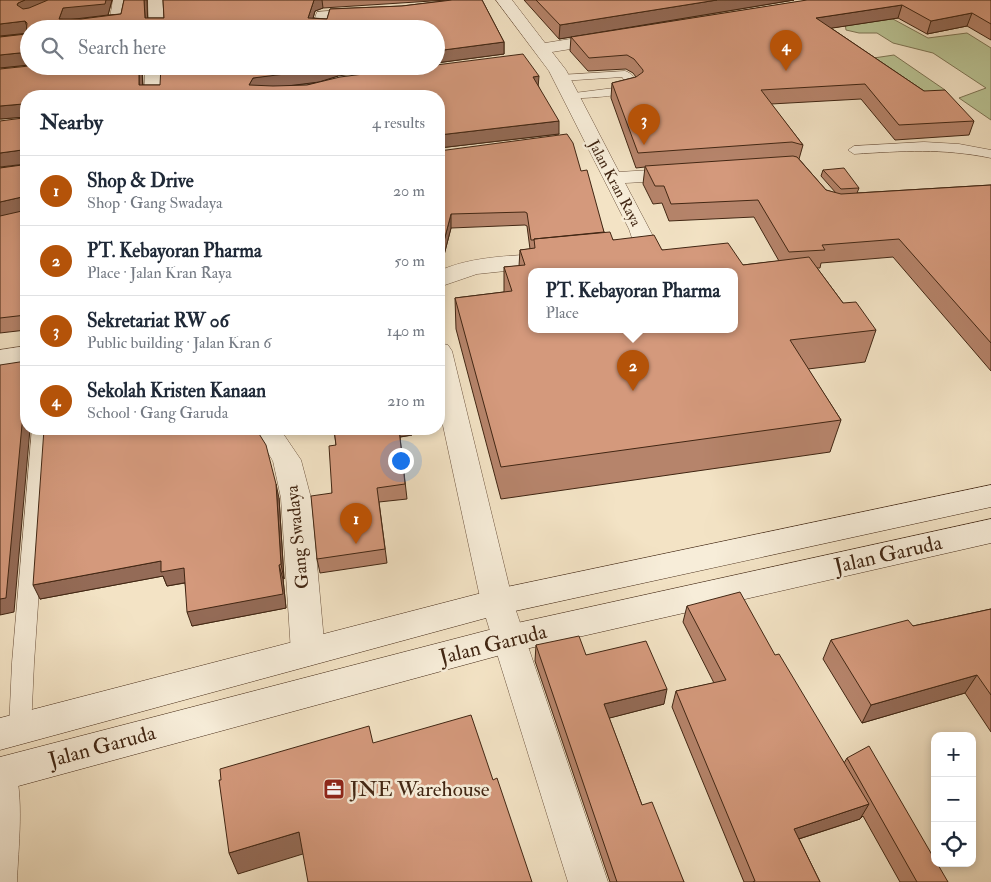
<!DOCTYPE html>
<html lang="en">
<head>
<meta charset="utf-8">
<style>
  body { margin:0; font-family:"IM FELL Double Pica",serif; background:#f2f2f3; color:#1f2937 }
  .controls { position:absolute; right:15px; bottom:15px; display:grid; overflow:hidden; border-radius:10px; box-shadow:0 2px 8px #0003 }
  .controls button { width:45px; height:45px; display:grid; place-items:center; padding:0; border:0; border-bottom:1px solid #e0e1e3; background:#fff; color:#1f2937; font:25px sans-serif }
  .you { position:absolute; left:400px; top:460px; width:18px; height:18px; margin:-12px; border:4px solid #fff; border-radius:50%; background:#1a73e8; box-shadow:0 0 0 8px #1a73e833 }
  .badge { display:grid; place-items:center; width:32px; height:32px; border-radius:50%; background:#b45309; color:#fff; font-size:16px; font-weight:700 }
  .pin { position:absolute; translate:-50% -41px; filter:drop-shadow(0 1px 2px #0008) }
  .pin::after { content:''; position:absolute; top:26px; width:18px; height:15px; background:inherit; clip-path:polygon(0 0,100% 0,50% 100%) }
  .popup { position:absolute; left:528px; top:268px; width:210px; height:65px; box-sizing:border-box; display:grid; place-content:center; border-radius:10px; background:#fff; filter:drop-shadow(0 1px 4px #0005); font-size:16px; white-space:nowrap; color:#747a83 }
  .popup b { font-size:19px; color:#1f2937 }
  .popup::after { content:''; position:absolute; left:50%; top:100%; margin-left:-10px; border:10px solid transparent; border-top-color:#fff }
  .list { margin:0; padding:0; list-style:none }
  h2 { display:flex; justify-content:space-between; align-items:center; height:65px; margin:0; padding:0 20px; font-size:21px }
  h2 small { font-size:16px; font-weight:400; color:#747a83 }
  .list li { display:grid; grid-template-columns:32px 1fr auto; gap:15px; align-items:center; box-sizing:border-box; height:70px; padding:0 20px; border-top:1px solid #e0e1e3 }
  .list b { display:block; font-size:19px; white-space:nowrap }
  .list p { margin:0; font-size:16px; white-space:nowrap; color:#747a83 }
  .list em { font-size:16px; font-style:normal; color:#747a83 }
  .icon { flex:none; width:28px; height:28px; fill:none; stroke:currentColor; stroke-width:2; stroke-linecap:round; stroke-linejoin:round }
  .map { position:relative; flex:none; width:991px; height:882px; overflow:hidden }
  .search { position:absolute; background:#fff; box-shadow:0 2px 8px #0003; left:20px; top:20px; width:425px; height:55px; display:flex; align-items:center; gap:12px; box-sizing:border-box; padding:0 18px; border-radius:28px; color:#747a83; font-size:19px }
  .panel { position:absolute; background:#fff; box-shadow:0 2px 8px #0003; left:20px; top:90px; width:425px; height:345px; border-radius:20px }
  .map>svg:first-child { display:block }
</style>
</head>
<body>
<div class="map">
<svg width="991" height="882" viewBox="0 0 991 882">
  <rect width="100%" height="100%" fill="#f3e3c5"/>
  <filter id="stains"><feTurbulence type="fractalNoise" baseFrequency=".004" numOctaves="4"/><feColorMatrix values="0 0 0 0 .2 0 0 0 0 .09 0 0 0 0 .02 0 0 0 .5 -.17"/></filter>
  <radialGradient id="worn" r=".72"><stop offset=".6" stop-color="#630" stop-opacity="0"/><stop offset="1" stop-color="#630" stop-opacity=".3"/></radialGradient>
  <!-- green -->
  <path fill="#bac495" stroke="#7e7554" d="M869,6L928,38L967,33L991,48V120L959,98L986,88L933,53L893,43L877,33H859L846,30L843,9Z
    M894,55L945,90L910,96L860,60Z"/>
  <g fill="none" stroke-linecap="round" stroke-linejoin="round">
    <!-- lane casing -->
    <g stroke="#6e5540" stroke-width="1">
      <path id="lane" d="M625,71C631,72 636,80 640,85C628,98 588,97 570,99L564,96L566,94L622,87L627,84L622,77L561,81L555,78L561,75Z
        M924,142L959,144L991,150V158C941,148 904,151 854,154L848,150L854,146Z
        M32,429H50L34,663L31,729L28,736L20,739L12,736L9,729L12,663Z
        M5,761L13,764C25,791 18,851 17,882H0V763Z"/>
    </g>
    <!-- street casing -->
    <g stroke="#6e5540" stroke-width="1">
      <path id="street" d="M113,0H129L123,24L84,29H64L67,22L110,17Z
        M148,0H164L165,29H149Z
        M496,0H512L545,43L608,33L614,35L616,38L614,41L608,43L552,52L566,70L619,172L682,168L689,170L692,174L689,178L682,180L625,183L654,238C643,255 625,263 605,258L602,253L605,248C616,246 624,246 632,238L629,229L549,71Z
        M367,8L373,10L375,13L373,16L330,19L327,29H311L317,12Z
        M144,66H161L163,69L162,96H144L145,69Z
        M555,253L563,255L566,260L563,265L477,274L439,287V271C474,255 517,256 555,253Z
        M439,343L448,345L452,351L513,602L608,882H568L481,602L439,407Z
        M26,346V362L0,366V350Z
        M253,429H280L301,460L311,498L325,652L320,662L308,666L296,662L291,652L281,498L273,461Z"/>
    </g>
    <!-- secondary casing -->
    <g stroke="#412613" stroke-width="1">
      <path id="secondary" d="M991,485V507L497,615L0,750V718L497,589Z
        M991,519V543L508,653L0,791V757L508,625Z"/>
    </g>
    <!-- lane -->
    <use href="#lane" fill="#f7edd9" fill-rule="evenodd"/>
    <!-- street -->
    <use href="#street" fill="#f7edd9" fill-rule="evenodd"/>
    <!-- secondary -->
    <use href="#secondary" fill="#f7edd9" fill-rule="evenodd"/>
  </g>
  <!-- wall -->
  <path fill="#b6846b" stroke="#412613" fill-rule="evenodd" d="M0,0H112L108,15L121,14L124,0H147V18H164L163,0H447L323,8L315,11L313,18L327,19L330,9L402,6L452,0H482L504,42V54L436,63V29H29V65L0,68V37L26,34V33L0,36Z
    M524,0H794L559,39Z
    M991,0V40L967,26L927,34L898,18L831,28L924,91L974,121L969,135L895,140L861,99L771,104L803,145L799,159L826,190L836,193L821,176L823,170L859,188L857,193L991,185V371L893,257L821,263L820,268H817L843,303L876,330L865,362L808,369L841,420L830,452L501,499L456,329L455,298L504,292V267L519,266L520,250L530,249L527,226L525,225L451,228L444,255L439,251V151L581,171L604,232L613,240L662,250L743,265L779,261L754,217L669,221L662,203L653,204L643,184L645,167L636,168L611,98L612,83L636,77L633,73L626,69L588,71L570,51L571,37L804,1Z
    M29,66H142L143,85H160L338,76L319,82L538,85L559,134L439,148V96H26V330L0,333V168L22,165L23,117L0,119ZM318,82L307,85H294Z
    M334,429H412V435L400,437L407,499L379,502L387,563L320,573L317,559L332,493L336,445Z
    M279,498L284,579H283L286,608L192,626L185,583L167,586L163,576L40,599Z
    M687,606L775,655L844,763L847,758L948,882H900L863,816L860,819L799,839L820,882H744L672,707L676,691L714,683L683,622Z
    M991,609V732L965,693L862,723L823,659L831,640L913,626Z
    M536,645L586,655L664,704L609,718L642,805L684,882H610L535,661Z"/>
  <!-- shaded-wall -->
  <path fill="#946b57" stroke="#412613" d="M25,0H60L22,14L17,5L18,3Z
    M106,0H112L108,15L67,20L59,19L63,8Z
    M144,0H147L148,29L145,18Z
    M314,0H322L323,8L315,11L310,29L308,18Z
    M717,0H794L559,39L560,25Z
    M902,5L898,18L813,31L816,18Z
    M972,13L967,26L927,34L931,21Z
    M25,21L29,33L0,36V24Z
    M504,42V54L436,63V51Z
    M29,52V65L0,68V55Z
    M139,66H142L143,96L139,85Z
    M328,66H412L338,76L319,82L256,90L249,85L253,78Z
    M539,76L538,88L533,77Z
    M23,104L26,117L0,119V106Z
    M559,121V134L439,148V135Z
    M22,150L26,164L0,167V153Z
    M22,197L26,211L0,218V202Z
    M451,214V228L444,255V241Z
    M25,413L26,415V429H30L14,612L0,615V599L23,414Z
    M399,429H412V435L400,437Z
    M276,484L279,498L284,579L281,564Z
    M161,561L184,568L189,582L167,586L163,576L40,599L33,585Z
    M279,565L283,579L286,608L192,626L187,612Z
    M977,675L965,693L862,723L871,705Z
    M667,689L664,704L602,720L604,704Z
    M869,804L860,819L786,843L794,829Z
    M299,832L306,853L238,874L229,853Z"/>
  <!-- building -->
  <path fill="#d4997c" stroke="#412613" fill-rule="evenodd" d="M0,0H25L18,3L17,5L23,9L29,8L48,0H106L105,4L63,8L59,19H81L121,14L124,0H144L145,18H164L163,0H314L308,18L327,19L330,9L402,6L452,0H482L504,42L436,51V29H29V52L0,55V37L26,34L27,23L25,21L0,24Z
    M536,0H717L560,25Z
    M807,0H991V24L972,13L931,21L902,5L816,18L924,91L945,90L974,121L899,125L865,84L761,90L803,145L792,142L638,153L612,83L636,77L643,72V70L634,59L627,55L589,58L571,37Z
    M523,54L539,76L533,77L559,121L439,135V96H26V315L0,318V216L22,211V197L0,202V168L22,165V150L0,153V121L23,118V104L0,106V69L29,66H139V85H160L161,66H328L317,70L253,78L249,85L273,86L307,85L340,77L427,66H436V65Z
    M567,134L573,143L581,171L587,170L604,232L534,239V240H531L527,213L525,212L451,214L444,241L439,237V151Z
    M793,156L797,157L826,190L841,194L991,185V343L899,239L822,245L825,250L789,252L758,200L671,204L664,186H655L645,166Z
    M844,168L859,188L841,189L823,170Z
    M610,232L613,240L654,235L662,250L728,243L743,265L809,257L843,303L856,302L876,330L790,340L841,420L501,467L455,298L512,291L504,267L525,265L520,250L535,248L534,239ZM532,272H734V330H532Z
    M26,361V413L23,414L6,598L0,599V365Z
    M44,429H256L266,445L276,484L281,564L279,565L283,594L187,612L184,568L161,572V561L33,585Z
    M334,429H399L405,484L377,488L385,549L317,559L311,496L332,493L329,446L336,445Z
    M740,592L775,655L779,654L869,804L794,829L820,882H753L755,881L676,691L726,680L687,606Z
    M991,609V695L977,675L871,705L831,640L908,620L913,626Z
    M579,636L586,655L646,641L667,689L604,704L642,805L652,802L684,882H617L536,645Z
    M471,715L493,780L497,778L532,882H308L299,832L229,853L219,780H221L220,769L369,726L373,743Z
    M869,746L935,860V863H937L948,882H917L847,758Z"/>
  <!-- icons -->
  <defs>
    <g id="office-square" transform="scale(1.125)"><rect x="-9" y="-9" width="18" height="18" rx="4" fill="#8f2418" stroke="#f7edd9"/><path d="M-6-3h4V-5.5h4V-3h4V5H-6ZM-1-4.5V-3h2v-1.5ZM-6 0V1H6V0Z" fill="#fff"/></g>
  </defs>
  <g fill-rule="evenodd">
    <use href="#office-square" x="334" y="789"/>
  </g>
  <g text-anchor="middle" stroke-width="5" stroke-linejoin="round" paint-order="stroke">
    <!-- far-street labels -->
    <g font-size="15" fill="#412613" stroke="#f7edd9">
      <text transform="translate(615 183) rotate(62)" y="5">Jalan Kran Raya</text>
    </g>
    <!-- street labels -->
    <g font-size="18" fill="#412613" stroke="#f7edd9">
      <text transform="translate(297 537) rotate(-96)" y="6">Gang Swadaya</text>
    </g>
    <!-- near-street labels -->
    <g font-size="21" fill="#412613" stroke="#f7edd9">
      <text transform="translate(888 554) rotate(-13)" y="7">Jalan Garuda</text>
      <text transform="translate(493 644) rotate(-14)" y="7">Jalan Garuda</text>
      <text transform="translate(102 746) rotate(-15)" y="7">Jalan Garuda</text>
    </g>
    <!-- near-poi labels -->
    <g font-size="21" fill="#412613" stroke="#f7edd9" text-anchor="start">
      <text x="350" y="796">JNE Warehouse</text>
    </g>
  </g>
  <rect width="100%" height="100%" filter="url(#stains)"/>
  <rect width="100%" height="100%" fill="url(#worn)"/>
</svg>
<div class="controls">
<button>+</button>
<button>−</button>
<button><svg class="icon" aria-label="locate" viewBox="0 0 24 24"><circle cx="12" cy="12" r="6"/><path d="M12 2v4M12 18v4M2 12h4M18 12h4"/></svg></button>
</div>
<div class="you"></div>
<div class="pin badge" style="left:356px;top:544px">1</div>
<div class="pin badge" style="left:633px;top:391px">2</div>
<div class="popup"><b>PT. Kebayoran Pharma</b>Place</div>
<div class="pin badge" style="left:644px;top:145px">3</div>
<div class="pin badge" style="left:786px;top:71px">4</div>
<div class="search"><svg class="icon" aria-label="search" viewBox="0 0 24 24"><circle cx="10" cy="10" r="6"/><path d="M15 15l6 6"/></svg>Search here</div>
<section class="panel">
<h2>Nearby<small>4 results</small></h2>
<ul class="list">
<li><span class="badge">1</span><div><b>Shop &amp; Drive</b><p>Shop · Gang Swadaya</p></div><em>20 m</em></li>
<li><span class="badge">2</span><div><b>PT. Kebayoran Pharma</b><p>Place · Jalan Kran Raya</p></div><em>50 m</em></li>
<li><span class="badge">3</span><div><b>Sekretariat RW 06</b><p>Public building · Jalan Kran 6</p></div><em>140 m</em></li>
<li><span class="badge">4</span><div><b>Sekolah Kristen Kanaan</b><p>School · Gang Garuda</p></div><em>210 m</em></li>
</ul>
</section>
</div>
</body>
</html>
